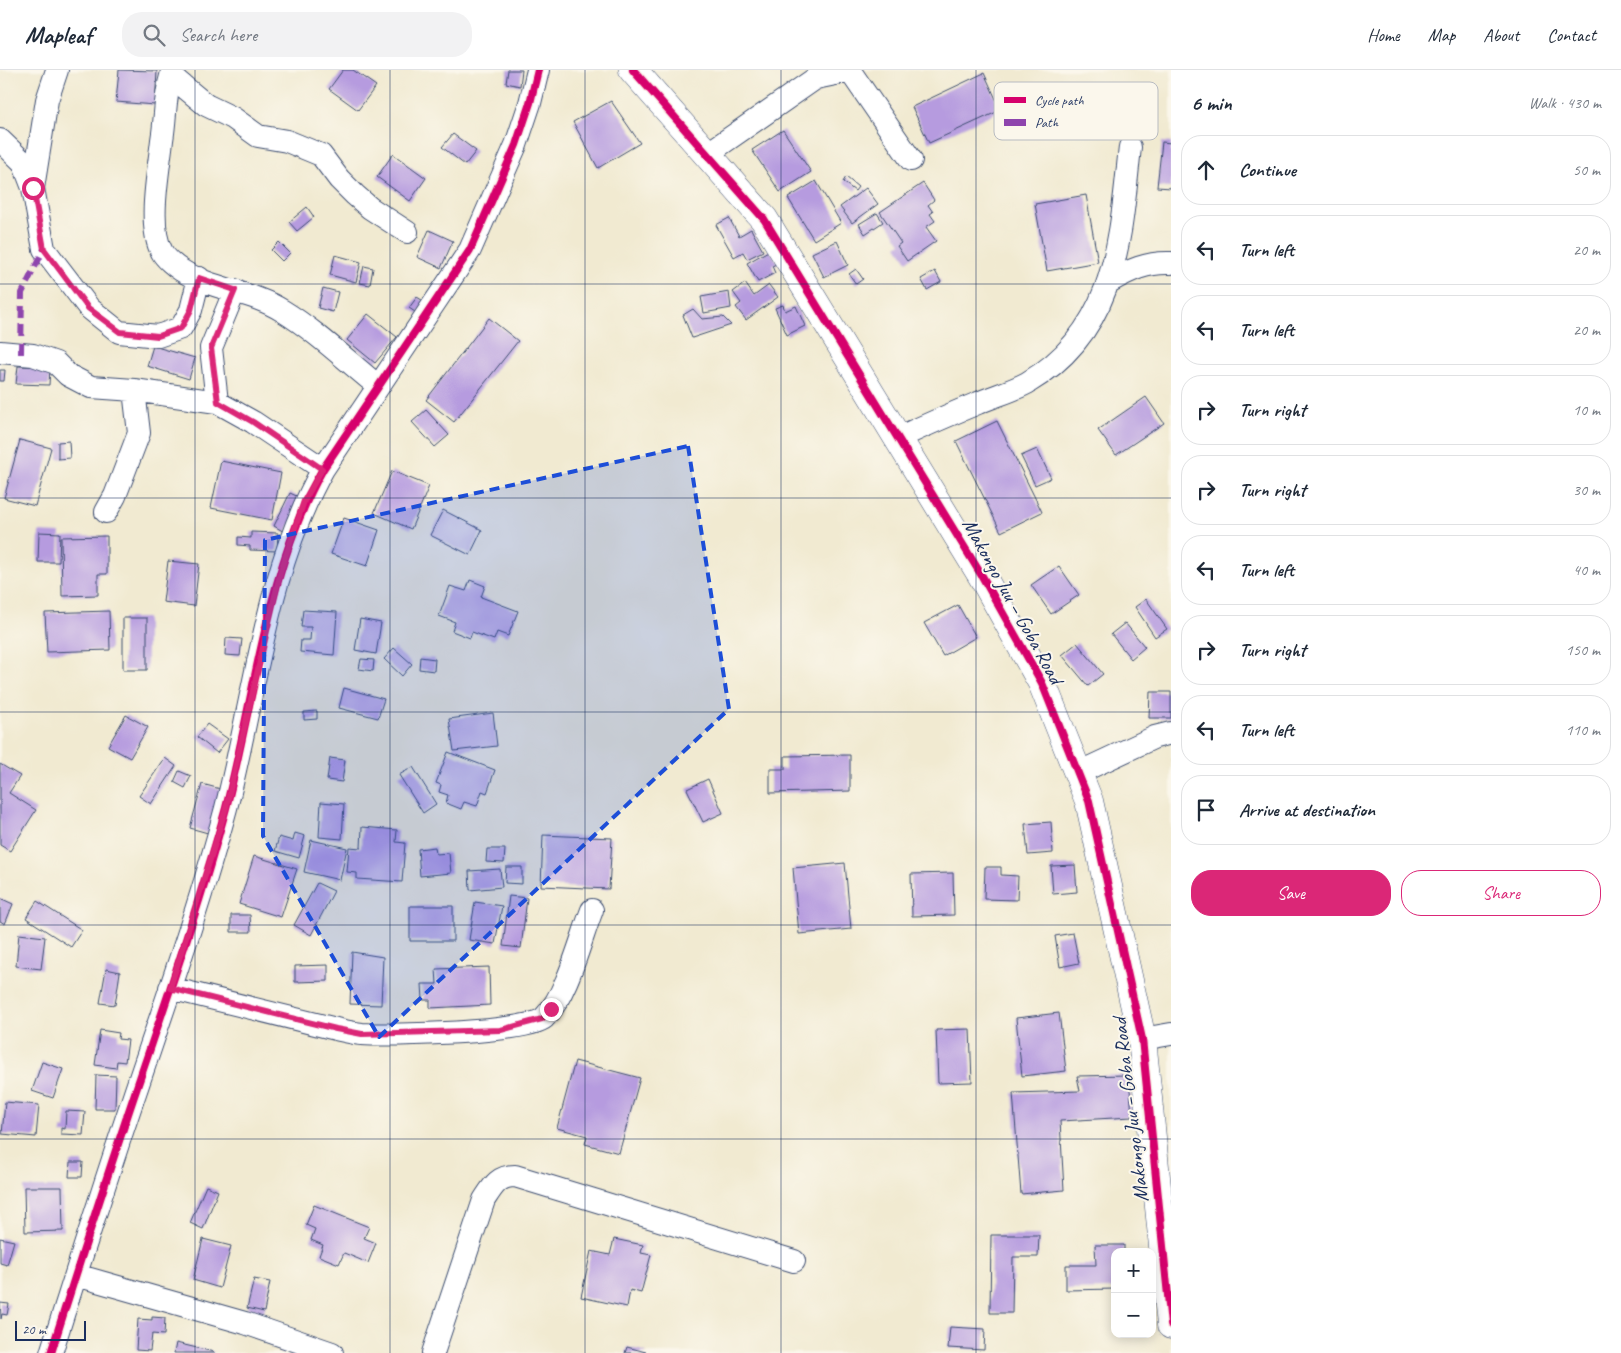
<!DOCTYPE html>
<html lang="en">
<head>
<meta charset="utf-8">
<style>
  body { margin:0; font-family:Caveat,sans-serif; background:#f2f2f3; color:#1f2937 }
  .controls { position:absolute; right:15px; bottom:15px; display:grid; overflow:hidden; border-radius:10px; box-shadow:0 2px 12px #0003 }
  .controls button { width:45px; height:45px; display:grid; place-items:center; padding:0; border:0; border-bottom:1px solid #e0e1e3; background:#fff; color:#1f2937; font:25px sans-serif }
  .scale { position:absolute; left:15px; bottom:12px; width:71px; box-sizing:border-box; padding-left:5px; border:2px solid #1b2f5e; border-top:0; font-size:14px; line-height:18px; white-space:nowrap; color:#1b2f5e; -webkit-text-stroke:4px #fbf7ec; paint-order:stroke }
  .stop { position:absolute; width:15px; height:15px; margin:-11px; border:4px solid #db2777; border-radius:50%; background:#fff }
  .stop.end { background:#db2777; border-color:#fff; box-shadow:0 1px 5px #0008 }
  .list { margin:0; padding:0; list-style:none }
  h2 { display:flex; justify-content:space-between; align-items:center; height:65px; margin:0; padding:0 20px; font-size:21px }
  h2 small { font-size:16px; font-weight:400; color:#747a83 }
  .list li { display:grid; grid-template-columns:32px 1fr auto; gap:15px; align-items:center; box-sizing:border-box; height:70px; margin:0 10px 10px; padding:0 10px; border:1px solid #e0e1e3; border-radius:20px }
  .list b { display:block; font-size:19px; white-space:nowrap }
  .list em { font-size:16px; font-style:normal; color:#747a83 }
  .actions { display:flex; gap:10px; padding:15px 20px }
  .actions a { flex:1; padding:11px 0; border:1px solid #db2777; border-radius:20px; text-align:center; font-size:18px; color:#db2777 }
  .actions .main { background:#db2777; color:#fff }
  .icon { flex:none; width:28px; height:28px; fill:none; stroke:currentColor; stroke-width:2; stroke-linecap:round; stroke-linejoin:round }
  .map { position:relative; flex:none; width:1171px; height:1283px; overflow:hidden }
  header { display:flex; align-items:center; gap:30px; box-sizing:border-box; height:70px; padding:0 25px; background:#fff; border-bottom:1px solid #e0e1e3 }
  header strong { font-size:24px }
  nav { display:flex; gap:28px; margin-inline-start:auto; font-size:18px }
  .search { width:350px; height:45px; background:#f2f2f3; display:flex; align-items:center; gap:12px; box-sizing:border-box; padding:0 18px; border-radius:20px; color:#747a83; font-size:19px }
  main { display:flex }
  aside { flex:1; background:#fff }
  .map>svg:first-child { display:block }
</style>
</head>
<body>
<header>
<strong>Mapleaf</strong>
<div class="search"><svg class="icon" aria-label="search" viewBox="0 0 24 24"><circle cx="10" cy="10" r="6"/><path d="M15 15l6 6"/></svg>Search here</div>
<nav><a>Home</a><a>Map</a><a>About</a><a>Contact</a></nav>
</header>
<main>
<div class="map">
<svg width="1171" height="1283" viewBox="0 0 1171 1283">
  <rect width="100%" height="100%" fill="#fbf7ec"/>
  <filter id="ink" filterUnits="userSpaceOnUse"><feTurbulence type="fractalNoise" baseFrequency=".02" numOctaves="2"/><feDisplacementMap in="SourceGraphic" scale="10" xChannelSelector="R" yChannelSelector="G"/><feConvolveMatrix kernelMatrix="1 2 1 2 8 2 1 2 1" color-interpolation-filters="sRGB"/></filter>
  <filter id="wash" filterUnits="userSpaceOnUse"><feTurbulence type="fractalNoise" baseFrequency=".0096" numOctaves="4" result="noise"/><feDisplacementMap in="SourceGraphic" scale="20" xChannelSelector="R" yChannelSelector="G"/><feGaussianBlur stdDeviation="1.12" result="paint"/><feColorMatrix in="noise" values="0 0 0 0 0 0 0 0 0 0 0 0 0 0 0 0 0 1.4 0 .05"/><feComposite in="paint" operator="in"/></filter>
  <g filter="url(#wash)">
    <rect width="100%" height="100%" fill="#f1ead1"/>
    <g id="blocks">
      <!-- building -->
      <path fill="#b69bdf" d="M119,0L157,1L155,35L116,32Z
        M343,0H353L376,16L358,40L329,19Z
        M508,0H522L520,16L506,13Z
        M984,3L1001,40L929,73L912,37Z
        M611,31L640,73L598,98L573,52Z
        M783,60L811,102L780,122L752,80Z
        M453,64L476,81L465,95L442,77Z
        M1162,72L1171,73V118L1157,117Z
        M393,84L426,108L410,131L377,107Z
        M846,107L858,117L855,121L843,112Z
        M816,111L841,153L814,170L788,128Z
        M923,113L934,130L928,135L933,142L930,144L935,151L926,157L936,171L907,191L897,176L901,173L880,142Z
        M866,118L878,134L852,153L840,137Z
        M1086,125L1098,192L1047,201L1035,134Z
        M307,137L314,147L297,161L289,152Z
        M877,143L883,152L865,164L859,154Z
        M729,148L739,166L751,159L763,181L747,189L743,182L734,187L716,155Z
        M429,160L453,171L441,198L417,187Z
        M837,171L848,195L824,207L812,183Z
        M279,172L290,183L282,191L271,180Z
        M770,180L778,193L772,196L775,203L758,212L747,193Z
        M335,185L361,192L356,212L330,205Z
        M364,196L373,198L370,215L360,213Z
        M856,199L863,209L856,214L849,204Z
        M935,201L941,212L927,220L921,209Z
        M745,213L754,226L769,215L778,227L746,250L736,237L741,233L733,222Z
        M323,218L338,222L333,242L318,238Z
        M729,222L731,238L704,243L701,227Z
        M417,227L425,232L418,244L409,238Z
        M783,235L785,241L796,236L805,256L787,265L775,238Z
        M693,239L702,249L723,247L731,255L692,268L683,245Z
        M368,244L397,267L375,293L347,270Z
        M489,248L518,271L454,352L426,330Z
        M153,276L195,288L189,309L147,296Z
        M18,296L50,297L49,315L16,314Z
        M0,300H5L4,311H0Z
        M1146,327L1164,353L1116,385L1098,360Z
        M426,340L449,365L435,377L412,352Z
        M997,351L1042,442L1001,462L956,371Z
        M20,370L51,378L35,436L4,428Z
        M69,371L70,388L58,389V372Z
        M1037,379L1051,408L1035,415L1021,386Z
        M221,391L281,403L272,450L211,438Z
        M392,401L429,416L411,459L374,443Z
        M290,423L303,429L286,463L274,456Z
        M443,440L482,460L470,485L430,465Z
        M344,448L379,460L367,496L331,484Z
        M39,462L60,463L59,492H38Z
        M251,462L278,463L277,481L250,480V476L238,475V467L251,468Z
        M107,466V504H98V525L62,526L61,467Z
        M168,491L199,494L194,536L163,532Z
        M1059,496L1079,525L1051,544L1031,515Z
        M470,510L485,516L481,527L518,541L508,566L497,562L494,570L472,562L470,568L452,561L455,552L439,546L450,516L466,521Z
        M1146,529L1167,559L1155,567L1135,537Z
        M958,535L976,567L943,586L924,553Z
        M303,540L337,542L334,585L300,582L301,570H310L311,557H301Z
        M109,541L110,580L47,582L45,543Z
        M123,548H147V600H123Z
        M360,549L381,553L376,584L355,580Z
        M1125,553L1145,577L1131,589L1111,564Z
        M226,568L242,569L240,586L225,585Z
        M1077,573L1103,604L1088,616L1062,585Z
        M394,578L412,594L402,606L384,589Z
        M420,587L435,589L434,601L419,599Z
        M361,589L374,590L373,601L359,599Z
        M344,618L384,629L378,648L339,638Z
        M1150,622H1171V648H1149Z
        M317,641V649L304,650V642Z
        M493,643L497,676L454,681L449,649Z
        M126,645L148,657L130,688L108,676Z
        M207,654L228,669L217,683L197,667Z
        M448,682L495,700L487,723L482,721L477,736L464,732L461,739L446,733L448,725L439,722L441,715L436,713Z
        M850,685V721L770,723V699H785V686Z
        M165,688L176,696L151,734L139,726Z
        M330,688L345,690L342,712L327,710Z
        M0,694L20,706L9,723L36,740L10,781L0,775Z
        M413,697L436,734L423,743L399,705Z
        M179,701L191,706L185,718L174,712Z
        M708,709L723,743L703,752L687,719Z
        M202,714L228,721L215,765L190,758Z
        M321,732L344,734L342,769L319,767Z
        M1051,752L1053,783L1028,785L1025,754Z
        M362,757L397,760L396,772L405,773L402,812L357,809V803L347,802L349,777L361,778Z
        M295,763L305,766L299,788L275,781L279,767L293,771Z
        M543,765L612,768L609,819L541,816Z
        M311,770L347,778L340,810L304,802Z
        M435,777L436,784L449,783L451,803L420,806L418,779Z
        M487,779H505L504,793L486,792Z
        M254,786L297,799L281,847L239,834Z
        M845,793L851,859L799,864L793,798Z
        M1075,795L1077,822L1053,824L1051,796Z
        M506,797H522V814L505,813Z
        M985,797H1001V805L1018,806L1017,830L984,829Z
        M500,799L502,817L470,820L469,801Z
        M953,803L954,845L912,846L911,804Z
        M317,813L334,821L311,865L294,855Z
        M509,826L527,828L521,878L503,876Z
        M0,828L13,834L5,854L0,851Z
        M37,831L82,860L71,877L26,848Z
        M475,832L502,836L495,874L469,870Z
        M410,836H453V871H410Z
        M231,845H250L251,862H231Z
        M1073,863L1079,893L1060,897L1055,866Z
        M19,864L45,867L41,899L16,896Z
        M352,882L383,887L381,935L350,934Z
        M328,895V911L295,912V896Z
        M489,897L490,935L430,938V930H423L422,914H437L436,899Z
        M106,899L120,902L115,935L100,933Z
        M1059,943L1066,1001L1022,1006L1016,948Z
        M970,959L972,1012L938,1013L936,960Z
        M100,960L119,963L118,969L128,970L125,992L117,991L116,998L95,995Z
        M575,991L640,1008L619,1083L585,1074L587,1066L557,1058Z
        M42,992L63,999L53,1028L32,1021Z
        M96,1005L116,1006L115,1039H95Z
        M1129,1005L1132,1047L1060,1051L1064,1120L1021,1124L1013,1023L1080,1021L1077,1006Z
        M5,1032L39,1035L36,1067L2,1064Z
        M66,1041L85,1042L83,1065L61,1064V1058L65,1059Z
        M70,1092H83L82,1107H69Z
        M206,1116L218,1121L203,1159L190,1153Z
        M24,1117H62L63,1161L25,1162Z
        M314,1135L369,1157L364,1168L376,1173L368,1193L344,1183L339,1194L319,1186L323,1175L311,1170L315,1159L306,1155Z
        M991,1165H1039L1038,1187H1013L1012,1243H990Z
        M0,1168L14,1171L7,1195L0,1193Z
        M203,1169L231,1176L220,1218L193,1210Z
        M614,1169L643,1175L641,1183L651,1185L641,1223L630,1220L627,1237L581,1227L591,1181L610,1185Z
        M1095,1175H1124V1182H1115V1219L1066,1220V1195H1096Z
        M254,1209L270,1212L264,1242L247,1238Z
        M0,1233L9,1234L7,1245L2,1244L1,1249Z
        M152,1247L165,1248L164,1265L152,1264L150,1281L136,1280L138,1249L152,1250Z
        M950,1257L985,1259L984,1280L948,1278Z
        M176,1273L214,1282V1283H174Z
        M627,1277L646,1282V1283H625Z"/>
    </g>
  </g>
  <g filter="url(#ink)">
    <use href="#blocks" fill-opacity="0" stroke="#3b4b6f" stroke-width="1"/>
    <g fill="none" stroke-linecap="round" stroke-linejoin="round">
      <!-- minor casing -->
      <g stroke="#3b4b6f" stroke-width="24">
        <path id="minor" d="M57,0L47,30L33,118L44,179L89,238L119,262L158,266L181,258L191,240L199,208
          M172,0L171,6L206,35L233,48L258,66L287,71L321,85L339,109L355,125L370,138L407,162
          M171,6C164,30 166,46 162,70C159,99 147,156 162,182C165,188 176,197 181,200C212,220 252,221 283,241C317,262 347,291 378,316
          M0,70L23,92L33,118
          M707,84L816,8L845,2L852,4L911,90
          M1109,212C1130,200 1147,192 1171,193
          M0,282L33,285L56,293L68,305L91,317L134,320L217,332L253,352L323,399
          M217,332L211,278L235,220
          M898,368C924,356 951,344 978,333C994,326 1012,321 1027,313C1117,260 1120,170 1130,77
          M106,442L115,426L139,363L134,320
          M1078,703L1155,667L1171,663
          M170,918L336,959C345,961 353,963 362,964C390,966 527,963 544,948C567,925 580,871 592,840
          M1142,969L1171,964
          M76,1205L245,1253L332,1283
          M51,1283C78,1197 105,1112 134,1026C166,931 200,835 226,738C255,626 266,500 323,399L470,180L516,75L530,33L538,0
          M433,1283L484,1130C493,1116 498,1106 515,1106L794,1191"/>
      </g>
      <!-- tertiary casing -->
      <g stroke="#3b4b6f" stroke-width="29">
        <path id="tertiary" d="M633,0L764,149L982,506L1042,613L1089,731L1142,969L1171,1255"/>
      </g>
      <!-- minor -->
      <use href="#minor" stroke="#fff" stroke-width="22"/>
      <!-- tertiary -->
      <use href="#tertiary" stroke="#fff" stroke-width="28"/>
      <!-- quiet -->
      <path stroke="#8e44ad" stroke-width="6" stroke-dasharray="12 6" stroke-linecap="butt" d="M21,284L22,223L44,179"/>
      <!-- cycleway casing -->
      <g stroke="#fbf7ec" stroke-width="11">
        <path id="cycleway" d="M633,0L764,149L982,506L1042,613L1089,731L1142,969L1171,1255
          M51,1283C78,1197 105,1112 134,1026C166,931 200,835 226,738C255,626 266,500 323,399L470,180L516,75L530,33L538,0"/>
      </g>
      <!-- cycleway -->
      <use href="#cycleway" stroke="#d6006c" stroke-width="8"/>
    </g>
  </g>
  <g fill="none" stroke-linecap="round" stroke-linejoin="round" filter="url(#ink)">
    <!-- route -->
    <path stroke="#db2777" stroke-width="6" d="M33,118L44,179L88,238L120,262L158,266L181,258L191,240L199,208L235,220L211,278L218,332L253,352L322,399L304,431L281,500L226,738L170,918L336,959L362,964L501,960L542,949L551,939"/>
  </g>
  <!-- marked area -->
  <path fill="#1d4ed8" fill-opacity="0.2" stroke="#1d4ed8" stroke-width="4" stroke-dasharray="10 6" stroke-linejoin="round" d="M688,376L729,639L379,967L263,766L265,470Z"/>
  <!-- grid -->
  <path fill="none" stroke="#1b2f5e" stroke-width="1" stroke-opacity="0.55" d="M195,0V1283M390,0V1283M585,0V1283M781,0V1283M976,0V1283M0,214H1171M0,428H1171M0,642H1171M0,855H1171M0,1069H1171"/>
  <g text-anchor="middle" stroke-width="4" stroke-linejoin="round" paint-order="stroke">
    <!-- street labels -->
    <g font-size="21" fill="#1b2f5e" stroke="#fbf7ec">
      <text transform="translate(1013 531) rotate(61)" y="7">Makongo Juu – Goba Road</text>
      <text transform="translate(1130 1040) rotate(-97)" y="7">Makongo Juu – Goba Road</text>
    </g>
  </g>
  <!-- legend -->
  <rect x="994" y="12" width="164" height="58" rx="8" fill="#fbf7ec" stroke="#b8bbc1" stroke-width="1"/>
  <rect x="1004" y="27" width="22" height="6" fill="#d6006c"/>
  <rect x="1004" y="49" width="22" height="7" fill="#8e44ad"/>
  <g font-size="14" fill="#1b2f5e">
    <text x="1035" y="35">Cycle path</text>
    <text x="1035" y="57">Path</text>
  </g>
</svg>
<div class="controls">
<button>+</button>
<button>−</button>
</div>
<div class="scale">20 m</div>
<div class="stop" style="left:33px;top:118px"></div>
<div class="stop end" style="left:551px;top:939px"></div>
</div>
<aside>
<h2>6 min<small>Walk · 430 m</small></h2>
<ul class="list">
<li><svg class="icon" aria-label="ahead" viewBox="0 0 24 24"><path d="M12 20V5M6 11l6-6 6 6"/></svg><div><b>Continue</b></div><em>50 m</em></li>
<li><svg class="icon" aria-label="left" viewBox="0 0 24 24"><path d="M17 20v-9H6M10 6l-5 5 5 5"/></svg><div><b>Turn left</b></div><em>20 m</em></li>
<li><svg class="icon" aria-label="left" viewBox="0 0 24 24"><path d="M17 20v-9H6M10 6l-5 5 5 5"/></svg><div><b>Turn left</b></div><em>20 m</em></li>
<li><svg class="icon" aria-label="right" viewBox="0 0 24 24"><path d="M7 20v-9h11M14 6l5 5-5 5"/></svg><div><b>Turn right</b></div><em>10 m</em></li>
<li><svg class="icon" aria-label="right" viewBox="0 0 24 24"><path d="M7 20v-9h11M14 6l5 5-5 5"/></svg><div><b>Turn right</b></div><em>30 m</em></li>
<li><svg class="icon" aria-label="left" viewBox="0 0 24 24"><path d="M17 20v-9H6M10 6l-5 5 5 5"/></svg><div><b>Turn left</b></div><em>40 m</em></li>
<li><svg class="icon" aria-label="right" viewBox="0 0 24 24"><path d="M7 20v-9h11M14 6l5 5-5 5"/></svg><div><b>Turn right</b></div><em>150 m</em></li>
<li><svg class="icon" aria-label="left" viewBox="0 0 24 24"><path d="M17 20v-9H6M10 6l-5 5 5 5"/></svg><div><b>Turn left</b></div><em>110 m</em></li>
<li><svg class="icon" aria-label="arrive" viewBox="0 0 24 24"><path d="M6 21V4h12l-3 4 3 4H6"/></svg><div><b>Arrive at destination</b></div></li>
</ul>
<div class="actions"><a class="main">Save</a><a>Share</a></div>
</aside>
</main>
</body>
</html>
